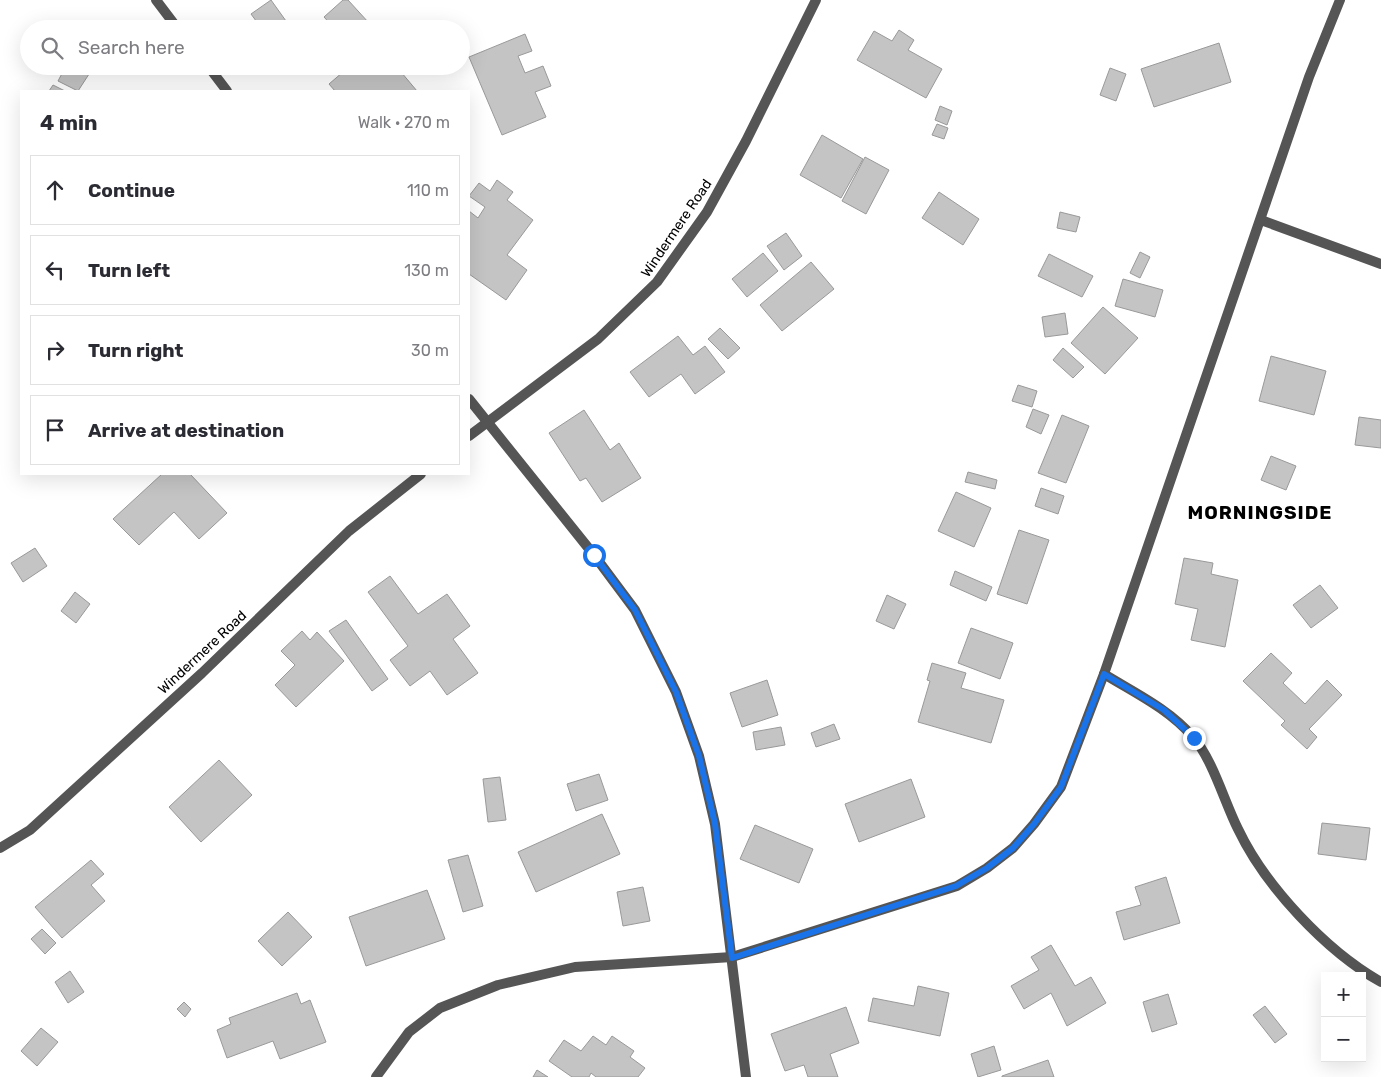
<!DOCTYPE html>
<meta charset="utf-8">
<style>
body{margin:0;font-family:Rubik,sans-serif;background:#f7f7f7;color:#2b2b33}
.controls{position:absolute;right:15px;bottom:15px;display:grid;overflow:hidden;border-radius:0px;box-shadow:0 5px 20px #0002}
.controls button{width:45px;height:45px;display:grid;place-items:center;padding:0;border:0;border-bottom:1px solid #e1e1e2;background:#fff;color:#2b2b33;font:25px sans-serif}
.stop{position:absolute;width:15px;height:15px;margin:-11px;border:4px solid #1a73e8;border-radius:50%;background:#fff}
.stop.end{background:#1a73e8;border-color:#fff;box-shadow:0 1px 5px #0008}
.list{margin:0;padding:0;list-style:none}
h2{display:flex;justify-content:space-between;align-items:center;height:65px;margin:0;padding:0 20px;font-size:21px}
h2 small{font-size:16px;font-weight:400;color:#7c7c81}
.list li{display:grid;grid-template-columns:32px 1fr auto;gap:15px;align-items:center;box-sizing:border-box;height:70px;margin:0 10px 10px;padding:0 10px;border:1px solid #e1e1e2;border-radius:0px}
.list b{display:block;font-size:19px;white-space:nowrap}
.list em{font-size:16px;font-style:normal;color:#7c7c81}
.icon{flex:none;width:28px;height:28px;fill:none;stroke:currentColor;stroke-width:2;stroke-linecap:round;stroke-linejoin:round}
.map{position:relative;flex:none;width:1381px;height:1077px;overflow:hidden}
.search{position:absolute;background:#fff;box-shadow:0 5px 20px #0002;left:20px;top:20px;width:450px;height:55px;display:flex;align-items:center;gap:12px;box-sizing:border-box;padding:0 18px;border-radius:28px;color:#7c7c81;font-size:19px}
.panel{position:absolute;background:#fff;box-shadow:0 5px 20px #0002;left:20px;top:90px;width:450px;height:385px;border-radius:0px}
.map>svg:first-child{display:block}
.building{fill:#c4c4c4;stroke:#999}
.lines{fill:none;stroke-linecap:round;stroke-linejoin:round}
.minor{stroke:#555;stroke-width:10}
.route{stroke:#1a73e8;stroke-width:6}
.labels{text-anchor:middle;stroke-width:4;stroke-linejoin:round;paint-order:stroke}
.street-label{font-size:14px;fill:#000;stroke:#fff}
.district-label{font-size:19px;font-weight:bold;letter-spacing:1px;fill:#000;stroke:#fff}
</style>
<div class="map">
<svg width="1381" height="1077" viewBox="0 0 1381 1077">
<rect width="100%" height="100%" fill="#fff"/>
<g class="building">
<path d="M271,0L286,21L274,29H262L251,14Z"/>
<path d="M343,0H348L369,23L363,29H335L324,17Z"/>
<path d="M899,30L914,40L908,50L942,69L926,98L857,60L874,31L892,41Z"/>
<path d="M525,34L532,51L518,56L525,73L543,66L551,86L535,92L546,117L502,135L469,57Z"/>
<path d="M1219,43L1231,82L1154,107L1141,69Z"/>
<path d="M66,66H83L91,71L78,91L58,81Z"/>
<path d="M350,66H396L417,91H335L329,84Z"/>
<path d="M1110,68L1126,74L1116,101L1100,95Z"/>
<path d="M53,85L65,91H49Z"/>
<path d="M940,106L952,111L947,125L935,120Z"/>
<path d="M937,124L948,128L944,139L932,135Z"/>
<path d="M822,135L863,159L841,198L800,175Z"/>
<path d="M865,157L889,170L866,214L842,201Z"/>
<path d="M497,180L513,192L507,200L533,220L507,255L527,270L506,300L469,274V211L478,218L485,207L469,196L479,183L490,191Z"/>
<path d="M939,192L979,219L963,245L922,218Z"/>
<path d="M1060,212L1080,217L1076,232L1057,228Z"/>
<path d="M786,233L802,256L784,270L767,246Z"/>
<path d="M1140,252L1150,257L1140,278L1130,273Z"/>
<path d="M763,253L778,271L747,297L732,279Z"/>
<path d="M1049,254L1093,276L1082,297L1038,276Z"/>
<path d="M811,262L834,289L782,331L760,305Z"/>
<path d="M1123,279L1163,290L1155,317L1115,306Z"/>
<path d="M1103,307L1138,338L1105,374L1071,343Z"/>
<path d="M1065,313L1068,334L1045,337L1042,317Z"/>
<path d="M720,328L740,348L728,359L708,339Z"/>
<path d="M678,336L693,355L705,346L725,372L695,394L681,374L649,397L630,372Z"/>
<path d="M1063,348L1084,367L1073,378L1053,360Z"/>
<path d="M1271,356L1326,371L1314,415L1259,401Z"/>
<path d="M1018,385L1037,391L1032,407L1012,401Z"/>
<path d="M1033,409L1049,415L1041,434L1026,427Z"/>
<path d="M584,410L610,450L619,443L641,478L602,502L586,478L580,481L549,433Z"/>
<path d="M1062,415L1089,426L1066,483L1038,473Z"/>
<path d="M1359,417L1381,420V448L1355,445Z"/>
<path d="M1271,456L1296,466L1286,490L1261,480Z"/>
<path d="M968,472L997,480L995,489L965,482Z"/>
<path d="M162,474H190L227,513L199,539L174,512L139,545L113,519Z"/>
<path d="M1041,488L1064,496L1058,514L1035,506Z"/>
<path d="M956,492L991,508L974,547L938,531Z"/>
<path d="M1019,530L1049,540L1027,604L997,594Z"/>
<path d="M35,548L47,566L23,582L11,563Z"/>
<path d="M1184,558L1213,563L1211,574L1238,580L1225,647L1191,640L1198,609L1175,604Z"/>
<path d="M955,571L992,587L986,601L950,585Z"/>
<path d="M390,576L418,614L447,594L470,626L453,639L478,673L447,695L430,671L410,686L390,660L408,646L368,592Z"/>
<path d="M1320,585L1338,608L1311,628L1293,605Z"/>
<path d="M75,592L90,604L76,623L61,611Z"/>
<path d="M887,595L906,604L894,629L876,621Z"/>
<path d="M346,620L388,679L372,691L329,631Z"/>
<path d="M971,628L1013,643L1000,679L958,663Z"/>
<path d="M302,631L310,640L317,632L344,661L296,707L275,685L295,665L281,651Z"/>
<path d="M1271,653L1292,673L1283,683L1305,704L1327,680L1342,695L1309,729L1317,737L1307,749L1281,725L1285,721L1243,681Z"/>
<path d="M932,663L966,673L961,688L1004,700L991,743L918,722L930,681L927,680Z"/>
<path d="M767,680L778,715L742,727L730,693Z"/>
<path d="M834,724L840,739L816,747L811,733Z"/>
<path d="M781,727L785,745L756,750L753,732Z"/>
<path d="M219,760L252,795L201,842L169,807Z"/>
<path d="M599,774L608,800L576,811L567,784Z"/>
<path d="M500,777L506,820L488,822L483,779Z"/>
<path d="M911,779L925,817L859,842L845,804Z"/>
<path d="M602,814L620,854L536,892L518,852Z"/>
<path d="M1322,823L1370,828L1366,860L1318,854Z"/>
<path d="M755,825L813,849L799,883L740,859Z"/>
<path d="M468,855L483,906L463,912L448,860Z"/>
<path d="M91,860L104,874L91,885L105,901L62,938L35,907Z"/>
<path d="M1166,877L1180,923L1124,940L1116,912L1141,905L1135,887Z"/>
<path d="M643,887L650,921L623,926L617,892Z"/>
<path d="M427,890L445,939L366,966L349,917Z"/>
<path d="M288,912L312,937L282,966L258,941Z"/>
<path d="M42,929L56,943L45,954L31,939Z"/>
<path d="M1051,945L1075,986L1091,977L1106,1003L1067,1026L1051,993L1024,1009L1011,986L1039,970L1031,957Z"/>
<path d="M70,971L84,992L68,1003L55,982Z"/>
<path d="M918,986L949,993L940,1036L868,1021L873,998L914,1006Z"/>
<path d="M297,993L301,1004L310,1000L326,1042L280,1059L273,1041L227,1058L217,1030L231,1024L229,1018Z"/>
<path d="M1168,994L1177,1024L1152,1032L1143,1002Z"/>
<path d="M184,1002L191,1009L185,1017L177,1009Z"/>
<path d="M1265,1006L1287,1034L1275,1043L1253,1015Z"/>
<path d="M846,1007L859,1043L830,1054L838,1077H808L804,1065L785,1071L771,1034Z"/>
<path d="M41,1028L58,1042L37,1066L21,1051Z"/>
<path d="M593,1036L606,1045L612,1036L634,1051L630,1057L645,1068L638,1077H596L591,1073L589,1077H572L549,1061L564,1040L581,1051Z"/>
<path d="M994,1046L1001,1070L978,1077L971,1054Z"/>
<path d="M1048,1060L1054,1077H1002V1076Z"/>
<path d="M537,1070L548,1077H533Z"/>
</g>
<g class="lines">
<g class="minor">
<path d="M156,0L178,29"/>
<path d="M208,66L227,91"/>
<path d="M1261,220L1381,264"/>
<path d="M469,399L594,555L635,610L676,692L699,756L715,824L746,1077"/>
<path d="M469,436L598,339L657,282L707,212L746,141L816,0"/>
<path d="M1104,674C1135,693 1169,709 1193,737C1213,760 1224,801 1238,829C1265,886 1326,951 1381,982"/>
<path d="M0,848L30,830L202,673L349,531L421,474"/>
<path d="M376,1077L409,1032L440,1008L498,985L575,967L732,957L957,886L987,868L1013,848L1034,824L1061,787L1104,674L1309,77L1340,0"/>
</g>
</g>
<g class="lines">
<path class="route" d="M594,555L635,610L676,692L699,756L715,824L732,958L956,886L987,868L1013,848L1034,824L1061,787L1104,674L1164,710L1194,738"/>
</g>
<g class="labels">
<g class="street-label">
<text transform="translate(676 228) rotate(-56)" y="5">Windermere Road</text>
<text transform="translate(202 652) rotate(-43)" y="5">Windermere Road</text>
</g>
<g class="district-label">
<text x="1260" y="519">MORNINGSIDE</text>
</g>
</g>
</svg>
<div class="controls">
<button>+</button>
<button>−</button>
</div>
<div class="stop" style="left:594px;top:555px"></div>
<div class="stop end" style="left:1194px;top:738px"></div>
<div class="search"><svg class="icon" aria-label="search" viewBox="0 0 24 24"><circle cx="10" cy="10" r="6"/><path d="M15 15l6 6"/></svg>Search here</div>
<section class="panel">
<h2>4 min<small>Walk · 270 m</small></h2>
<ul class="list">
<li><svg class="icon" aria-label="ahead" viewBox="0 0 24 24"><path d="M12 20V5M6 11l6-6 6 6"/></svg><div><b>Continue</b></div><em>110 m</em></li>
<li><svg class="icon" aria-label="left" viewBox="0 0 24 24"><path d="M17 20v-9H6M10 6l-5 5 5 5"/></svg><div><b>Turn left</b></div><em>130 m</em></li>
<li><svg class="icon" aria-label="right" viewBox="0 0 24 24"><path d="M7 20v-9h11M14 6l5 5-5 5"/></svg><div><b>Turn right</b></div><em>30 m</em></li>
<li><svg class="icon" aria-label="arrive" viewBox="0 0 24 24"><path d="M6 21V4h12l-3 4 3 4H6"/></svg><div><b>Arrive at destination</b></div></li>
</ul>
</section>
</div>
